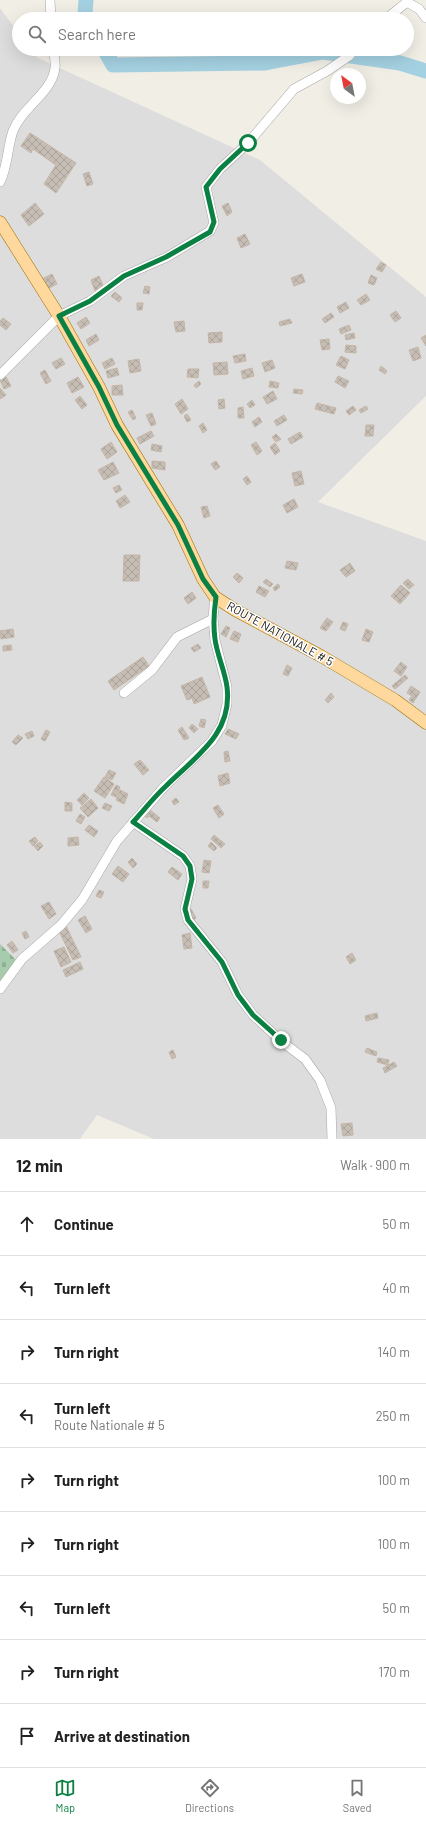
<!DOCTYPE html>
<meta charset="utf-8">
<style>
body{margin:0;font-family:Barlow,sans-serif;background:#f2f2f2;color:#222}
.compass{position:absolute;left:330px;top:68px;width:36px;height:36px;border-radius:50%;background:#fff;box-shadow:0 4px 16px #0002;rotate:328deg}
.stop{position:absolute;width:12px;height:12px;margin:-9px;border:3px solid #0b8043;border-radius:50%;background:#fff}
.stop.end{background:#0b8043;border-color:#fff;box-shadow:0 1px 4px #0008}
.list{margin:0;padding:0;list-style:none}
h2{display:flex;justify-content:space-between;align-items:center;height:52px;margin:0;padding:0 16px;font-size:17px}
h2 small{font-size:13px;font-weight:400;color:#767676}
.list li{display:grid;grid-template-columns:26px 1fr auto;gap:12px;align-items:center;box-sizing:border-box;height:64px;padding:0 16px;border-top:1px solid #e0e0e0}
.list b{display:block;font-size:15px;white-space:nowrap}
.list p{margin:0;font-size:13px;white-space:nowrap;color:#767676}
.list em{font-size:13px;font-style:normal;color:#767676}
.icon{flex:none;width:22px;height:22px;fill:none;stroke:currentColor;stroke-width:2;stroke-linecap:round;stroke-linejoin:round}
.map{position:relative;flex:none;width:426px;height:1139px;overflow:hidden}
.search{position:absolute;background:#fff;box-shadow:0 4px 16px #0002;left:12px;right:12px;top:12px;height:44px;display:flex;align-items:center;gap:10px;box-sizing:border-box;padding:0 14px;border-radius:22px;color:#767676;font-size:15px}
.sheet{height:628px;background:#fff}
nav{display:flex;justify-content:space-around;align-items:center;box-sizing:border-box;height:56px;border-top:1px solid #e0e0e0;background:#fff;font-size:11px;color:#767676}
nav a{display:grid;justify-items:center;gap:2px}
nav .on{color:#0b8043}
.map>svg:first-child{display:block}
.residential{fill:#dedddd}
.cemetery{fill:url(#cemetery-stones)}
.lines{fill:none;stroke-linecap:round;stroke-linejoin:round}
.river{stroke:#a4d1e1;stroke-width:15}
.building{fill:url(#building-cross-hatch);stroke:#c4b5a7}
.minor-casing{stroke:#a7a7a7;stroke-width:10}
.major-casing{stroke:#9c6e00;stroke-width:13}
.minor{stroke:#fff;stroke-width:9}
.major{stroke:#ffd89d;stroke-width:12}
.route{stroke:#0b8043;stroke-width:5}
.labels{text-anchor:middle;stroke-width:3;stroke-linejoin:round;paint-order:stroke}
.street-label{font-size:12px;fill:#202020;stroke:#fff}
</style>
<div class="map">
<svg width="426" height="1139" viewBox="0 0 426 1139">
<defs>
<pattern id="cemetery-stones" width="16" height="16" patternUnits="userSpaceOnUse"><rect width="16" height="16" fill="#a6ccad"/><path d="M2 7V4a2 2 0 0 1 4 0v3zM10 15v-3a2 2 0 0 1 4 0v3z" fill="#8faf95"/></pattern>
<pattern id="building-cross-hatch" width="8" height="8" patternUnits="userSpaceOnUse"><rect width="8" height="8" fill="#c6beb5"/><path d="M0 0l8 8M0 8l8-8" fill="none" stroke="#aaa39b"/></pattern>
</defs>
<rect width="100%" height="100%" fill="#f1eee6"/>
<path class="residential" d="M0,8L19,34V49H30L36,57L260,160L426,297V396L318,502L426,541V1139H154L97,1115L80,1139H0Z"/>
<path class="cemetery" d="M0,944L16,960L0,986Z"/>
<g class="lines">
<g class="river">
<path d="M86,0L85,15L87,19"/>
<path d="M104,49L113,65L265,63L323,52L400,63L426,71"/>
</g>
</g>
<g class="building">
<path d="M30,133L76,163L56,193L44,184L56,165L33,149L31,153L21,146Z"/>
<path d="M89,172L93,184L87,186L83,174Z"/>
<path d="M35,203L44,214L29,226L21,215Z"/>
<path d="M228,203L232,212L227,216L222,206Z"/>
<path d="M245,234L250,244L241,248L237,238Z"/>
<path d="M381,262L386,265L382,272L376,269Z"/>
<path d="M52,274L57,284L47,289L42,279Z"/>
<path d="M302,274L305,282L294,286L291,278Z"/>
<path d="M371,275L377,278L374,285L368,283Z"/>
<path d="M99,276L104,287L95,291L91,280Z"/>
<path d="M145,286L150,287L149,294L143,293Z"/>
<path d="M115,292L122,298L119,302L111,296Z"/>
<path d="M366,294L370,300L361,305L357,300Z"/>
<path d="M346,302L349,308L340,313L337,307Z"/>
<path d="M137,303H143L142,310H137Z"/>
<path d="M396,311L401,318L395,322L390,315Z"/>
<path d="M331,313L334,317L325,323L322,319Z"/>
<path d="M86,317L90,323L81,329L77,323Z"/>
<path d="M3,318L11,324L6,330L0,325V321Z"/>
<path d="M290,319L292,323L280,326L279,322Z"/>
<path d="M184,321L185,331L176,332L174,322Z"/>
<path d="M349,325L351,330L341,334L339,329Z"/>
<path d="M222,332V342L209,343L208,333Z"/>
<path d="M354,333L355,338L346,340L345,335Z"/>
<path d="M96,334L99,340L89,346L86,340Z"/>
<path d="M426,335V346L421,338Z"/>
<path d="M329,339L330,349L322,350L320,340Z"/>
<path d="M346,345L356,346V353L345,352Z"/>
<path d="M418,347L421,358L413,361L409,350Z"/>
<path d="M245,354L246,361L235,363L233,356Z"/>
<path d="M341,356L349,360L345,369L336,365Z"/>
<path d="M61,358L65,364L56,369L52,363Z"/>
<path d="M112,358L115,364L105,369L102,363Z"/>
<path d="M139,359L141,371L130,373L128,361Z"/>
<path d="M272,360L275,368L265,372L262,363Z"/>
<path d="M227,362L228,374L214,375L213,363Z"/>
<path d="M381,366L387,371L385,374L379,370Z"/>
<path d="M117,368L119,375L108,378L106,371Z"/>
<path d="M252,368L254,376L243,379L241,371Z"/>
<path d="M188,369H199L198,378L187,377Z"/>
<path d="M45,370L51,381L46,384L40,373Z"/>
<path d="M338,376L349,381L345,388L335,382Z"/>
<path d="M6,377L11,386L4,389L0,380Z"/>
<path d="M78,377L84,387L72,393L67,383Z"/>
<path d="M199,381L201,384L196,388L194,385Z"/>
<path d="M270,381L279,383L278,388L269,387Z"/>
<path d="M122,385L123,395H112V386Z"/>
<path d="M0,388L6,395L0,399Z"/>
<path d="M294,389L303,390L302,394L293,393Z"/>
<path d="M273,391L277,399L267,404L263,397Z"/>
<path d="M80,396L87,405L82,409L75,400Z"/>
<path d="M182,399L188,409L181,414L175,404Z"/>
<path d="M224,399L225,408L219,409L218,400Z"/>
<path d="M252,400L255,405L250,408L247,404Z"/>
<path d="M317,403L336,408L334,414L315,409Z"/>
<path d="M353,406L356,410L349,415L346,411Z"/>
<path d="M366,406L368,409L361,413L359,410Z"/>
<path d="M243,407L244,418H238V408Z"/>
<path d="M132,410L136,418L133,420L128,412Z"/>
<path d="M152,413L156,424L151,426L146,415Z"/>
<path d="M187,414L191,420L187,422L184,416Z"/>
<path d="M284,415L287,420L277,426L274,421Z"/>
<path d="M259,417L262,422L255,427L252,422Z"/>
<path d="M203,423L207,430L203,433L199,426Z"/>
<path d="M366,425H374L373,436H365Z"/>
<path d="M151,431L154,436L140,444L137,438Z"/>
<path d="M300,432L303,437L291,444L288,439Z"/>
<path d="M276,434L281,439L276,442L272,437Z"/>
<path d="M111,442L117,452L107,459L101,449Z"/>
<path d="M256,442L262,451L257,455L251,445Z"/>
<path d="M275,443L280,451L275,455L270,447Z"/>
<path d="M152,444L162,446L161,452L151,450Z"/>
<path d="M152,461L165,462V470L152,468Z"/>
<path d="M216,461L220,467L215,470L211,464Z"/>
<path d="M113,462L119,473L104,480L98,470Z"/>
<path d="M301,471L304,484L295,486L292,473Z"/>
<path d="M247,476L251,482L247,485L243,479Z"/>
<path d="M119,485L122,490L116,493L113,488Z"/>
<path d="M125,495L130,502L120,508L116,501Z"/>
<path d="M294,499L298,507L287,513L283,505Z"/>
<path d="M207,506L210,516L204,518L201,507Z"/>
<path d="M124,555H140L139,581H123Z"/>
<path d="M287,561L298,563L296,570L285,568Z"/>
<path d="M350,563L355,571L346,577L340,570Z"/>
<path d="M237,573L243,578L239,583L233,577Z"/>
<path d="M266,579L273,584L270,587L263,582Z"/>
<path d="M408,579L414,585L409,589L403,583Z"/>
<path d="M278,584L280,587L275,591L273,588Z"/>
<path d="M401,585L410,593L400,604L391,596Z"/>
<path d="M259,586L269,591L265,597L256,592Z"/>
<path d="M192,592L196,598L188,604L184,598Z"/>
<path d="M327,618L333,622L326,631L320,628Z"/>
<path d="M343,622L348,624L345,631L340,629Z"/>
<path d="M226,626L230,628L226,637L221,634Z"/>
<path d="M13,629L14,637L1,639L0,631Z"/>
<path d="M366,629L373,632L369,642L362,640Z"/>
<path d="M234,631L241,634L238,642L230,639Z"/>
<path d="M198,644L201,648L194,652L191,648Z"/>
<path d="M11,645L12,650L3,651V646Z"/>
<path d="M143,657L149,666L114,690L108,681Z"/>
<path d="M401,662L407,667L401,676L394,671Z"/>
<path d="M287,665L292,668L288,676L283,674Z"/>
<path d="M405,675L408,678L395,689L392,686Z"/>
<path d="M202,677L210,697L194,704L192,698L187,700L181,686Z"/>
<path d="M411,686L420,692L413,703L409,700L412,696L407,693Z"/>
<path d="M331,693L334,697L328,703L325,700Z"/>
<path d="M201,719L206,720L204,728L199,726Z"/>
<path d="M192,724L198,729L194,733L189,728Z"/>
<path d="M182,727L189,738L184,740L178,730Z"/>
<path d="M228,729L239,734L236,739L225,734Z"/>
<path d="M46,730L50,732L45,741L41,739Z"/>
<path d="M32,731L34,736L28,739L25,734Z"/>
<path d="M18,735L23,738L16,745L12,742Z"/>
<path d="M228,751L230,761L225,762L224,752Z"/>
<path d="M140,760L149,770L143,775L134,764Z"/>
<path d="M109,770L116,773L112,780L105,777Z"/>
<path d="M228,773L230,783L220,786L218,776Z"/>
<path d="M104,777L114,784L105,798L94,791Z"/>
<path d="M116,785L120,787L116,797L111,795Z"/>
<path d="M120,790L128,794L124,804L116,800Z"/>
<path d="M84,793L89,798L82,805L77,800Z"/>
<path d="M176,798L179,802L174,805L172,801Z"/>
<path d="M91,799L98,808L88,817L80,808Z"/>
<path d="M65,802L72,803V811H65Z"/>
<path d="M105,803L112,806L109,811L102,808Z"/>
<path d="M218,805L224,814L219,818L213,808Z"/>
<path d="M150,810L160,818L157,822L149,816L147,818L145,816Z"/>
<path d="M80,814L85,817L81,824L76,821Z"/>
<path d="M89,825L98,831L94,837L85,830Z"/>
<path d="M214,835L225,844L221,848L211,839Z"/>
<path d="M35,837L38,841L33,846L29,841Z"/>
<path d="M78,837L79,845L68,846V838Z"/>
<path d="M40,842L43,846L38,851L34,846Z"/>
<path d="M211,842L217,848L214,851L208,846Z"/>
<path d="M132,858L137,864L133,868L128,862Z"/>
<path d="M204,860L211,861L209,873L202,872Z"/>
<path d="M118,866L129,874L123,882L112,874Z"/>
<path d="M172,867L182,874L178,880L168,872Z"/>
<path d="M203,881H209L208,888H203Z"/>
<path d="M99,890L104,892L101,898L96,896Z"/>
<path d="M49,902L56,914L49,919L41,906Z"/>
<path d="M191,909L196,918L191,922L185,912Z"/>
<path d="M85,916L92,929L86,933L78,920Z"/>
<path d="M66,926L81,957L73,960L58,929Z"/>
<path d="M26,931L29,937L25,939L22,933Z"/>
<path d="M190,933L192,948L184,949L182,935Z"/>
<path d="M12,941L18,950L13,953L7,945Z"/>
<path d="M64,947L71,962L61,967L54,951Z"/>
<path d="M352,953L356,960L350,964L346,957Z"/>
<path d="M80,962L83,969L66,977L63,970Z"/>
<path d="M377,1013L378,1018L366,1021L365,1016Z"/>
<path d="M367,1048L377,1052L376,1056L365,1052Z"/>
<path d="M173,1050L176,1057L172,1059L169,1052Z"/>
<path d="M378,1058L389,1060L388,1065L377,1062Z"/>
<path d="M394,1062L397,1066L385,1073L383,1068Z"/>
<path d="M352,1123L353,1135L343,1136L341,1124Z"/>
</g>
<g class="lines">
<defs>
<g id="minor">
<path d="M50,0L51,19"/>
<path d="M386,19L407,2L419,9L426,18"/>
<path d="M0,182C8,166 7,148 13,131C22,107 52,93 55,68C56,62 54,55 53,49"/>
<path d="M0,375L59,316L90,301L124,276L167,257L210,231L214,223L206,187L220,169L248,143L294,89L327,71L349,56L355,49"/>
<path d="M124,693L152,670L177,637L213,619"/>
<path d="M133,822L183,856L190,866L192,879L185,909L188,920L222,962L238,995L253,1015L281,1041L305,1059L320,1080L331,1108L332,1139"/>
<path d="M0,989L22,959L61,925L82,900L117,841L164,787L212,741L222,725L227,704V687L215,640L213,618L215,597"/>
</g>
<path id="major" d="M0,222L59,316L99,387L117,425L178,525L203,579L215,597L235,610L321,656L395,700L426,723"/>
</defs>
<use href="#minor" class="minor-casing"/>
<use href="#major" class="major-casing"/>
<use href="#minor" class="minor"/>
<use href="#major" class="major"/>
</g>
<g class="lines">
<path class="route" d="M248,143L220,169L206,187L214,222L210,232L166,257L124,276L90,301L59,316L99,387L117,425L178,525L203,579L216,597C214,611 213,625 215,639C217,655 225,671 227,687C233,734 195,757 166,786C154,797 144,810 133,822L183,856L190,866L192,879L185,909L188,920L222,962L238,995L253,1015L281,1040"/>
</g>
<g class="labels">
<g class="street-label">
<text transform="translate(280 634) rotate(29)" y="4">ROUTE NATIONALE # 5</text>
</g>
</g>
</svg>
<svg class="compass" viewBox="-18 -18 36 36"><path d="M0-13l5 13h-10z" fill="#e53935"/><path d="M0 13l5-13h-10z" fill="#767676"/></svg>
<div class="stop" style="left:248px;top:143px"></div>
<div class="stop end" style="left:281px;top:1040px"></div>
<div class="search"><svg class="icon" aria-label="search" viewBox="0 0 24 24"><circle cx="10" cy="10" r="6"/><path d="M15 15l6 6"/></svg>Search here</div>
</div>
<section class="sheet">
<h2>12 min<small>Walk · 900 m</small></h2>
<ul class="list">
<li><svg class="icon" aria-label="ahead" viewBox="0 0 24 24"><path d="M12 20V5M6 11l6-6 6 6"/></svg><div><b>Continue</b></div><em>50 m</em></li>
<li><svg class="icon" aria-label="left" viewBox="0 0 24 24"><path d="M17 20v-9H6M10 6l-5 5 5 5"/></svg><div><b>Turn left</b></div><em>40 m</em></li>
<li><svg class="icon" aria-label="right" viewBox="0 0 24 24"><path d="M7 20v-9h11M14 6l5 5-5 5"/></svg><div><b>Turn right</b></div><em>140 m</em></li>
<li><svg class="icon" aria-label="left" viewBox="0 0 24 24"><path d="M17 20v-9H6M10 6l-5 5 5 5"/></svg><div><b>Turn left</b><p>Route Nationale # 5</p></div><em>250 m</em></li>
<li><svg class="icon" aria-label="right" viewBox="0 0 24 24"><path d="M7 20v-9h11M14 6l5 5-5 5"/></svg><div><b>Turn right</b></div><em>100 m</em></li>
<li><svg class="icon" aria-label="right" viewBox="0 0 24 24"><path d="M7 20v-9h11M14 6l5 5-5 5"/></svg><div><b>Turn right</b></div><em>100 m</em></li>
<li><svg class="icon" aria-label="left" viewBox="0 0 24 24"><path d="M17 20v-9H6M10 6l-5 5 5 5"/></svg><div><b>Turn left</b></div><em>50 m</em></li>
<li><svg class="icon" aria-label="right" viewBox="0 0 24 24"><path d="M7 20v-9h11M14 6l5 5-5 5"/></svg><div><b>Turn right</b></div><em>170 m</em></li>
<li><svg class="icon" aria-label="arrive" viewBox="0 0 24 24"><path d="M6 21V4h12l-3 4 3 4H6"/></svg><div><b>Arrive at destination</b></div></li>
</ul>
</section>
<nav>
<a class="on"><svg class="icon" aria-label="map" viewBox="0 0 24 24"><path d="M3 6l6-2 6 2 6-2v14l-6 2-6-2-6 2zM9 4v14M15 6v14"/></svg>Map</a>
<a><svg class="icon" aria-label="directions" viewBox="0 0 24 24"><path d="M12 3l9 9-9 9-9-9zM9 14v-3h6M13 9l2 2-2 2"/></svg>Directions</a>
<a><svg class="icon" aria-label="saved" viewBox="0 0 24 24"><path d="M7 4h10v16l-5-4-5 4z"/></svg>Saved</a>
</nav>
